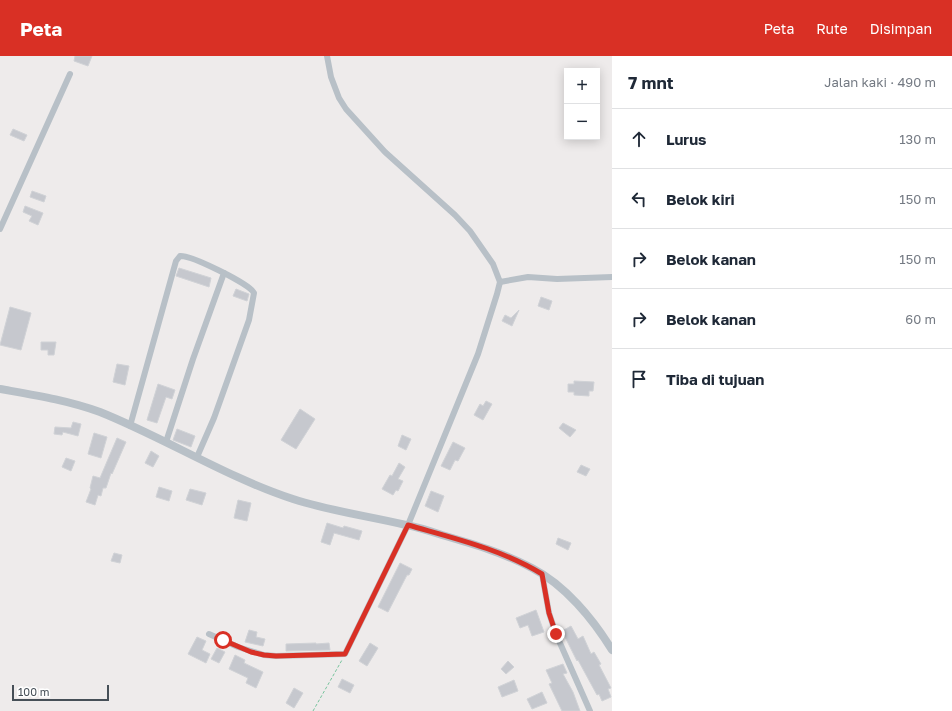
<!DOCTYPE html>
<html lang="id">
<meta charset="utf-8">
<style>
body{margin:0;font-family:"Golos Text",sans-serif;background:#f2f2f3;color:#1f2937}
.controls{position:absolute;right:12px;top:12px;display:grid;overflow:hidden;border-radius:0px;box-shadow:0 2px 10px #0003}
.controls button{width:36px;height:36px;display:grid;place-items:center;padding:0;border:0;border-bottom:1px solid #e0e1e3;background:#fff;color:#1f2937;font:20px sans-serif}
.scale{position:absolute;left:12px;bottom:10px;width:97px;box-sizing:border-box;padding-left:4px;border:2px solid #464f57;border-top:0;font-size:11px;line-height:14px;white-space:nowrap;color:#464f57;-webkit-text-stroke:3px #fff;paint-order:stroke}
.stop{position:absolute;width:12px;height:12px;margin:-9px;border:3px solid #d93025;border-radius:50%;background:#fff}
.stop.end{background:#d93025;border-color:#fff;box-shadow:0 1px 4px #0008}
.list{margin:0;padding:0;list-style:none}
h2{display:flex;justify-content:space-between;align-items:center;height:52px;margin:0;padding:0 16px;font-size:17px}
h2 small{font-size:13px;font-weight:400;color:#747a83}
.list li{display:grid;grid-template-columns:26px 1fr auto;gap:12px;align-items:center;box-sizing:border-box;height:60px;padding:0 16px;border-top:1px solid #e0e1e3}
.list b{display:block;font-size:15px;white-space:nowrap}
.list em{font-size:13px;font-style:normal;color:#747a83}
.icon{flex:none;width:22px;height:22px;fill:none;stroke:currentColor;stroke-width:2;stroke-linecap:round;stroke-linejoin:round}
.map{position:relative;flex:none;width:612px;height:655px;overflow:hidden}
header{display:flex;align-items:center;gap:24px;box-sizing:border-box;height:56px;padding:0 20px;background:#d93025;color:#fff}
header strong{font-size:19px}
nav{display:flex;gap:22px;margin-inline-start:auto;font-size:14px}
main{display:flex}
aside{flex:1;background:#fff}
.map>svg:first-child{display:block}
.building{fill:#c6c8ce;stroke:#d0d2d6}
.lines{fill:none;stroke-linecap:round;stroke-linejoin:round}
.path{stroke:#78c39d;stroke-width:1;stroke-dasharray:3 2;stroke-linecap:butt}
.minor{stroke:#b8c0c7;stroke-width:6}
.tertiary{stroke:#b8c0c7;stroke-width:8}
.route{stroke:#d93025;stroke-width:5}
</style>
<header>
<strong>Peta</strong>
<nav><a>Peta</a><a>Rute</a><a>Disimpan</a></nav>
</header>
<main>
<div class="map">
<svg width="612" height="655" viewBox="0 0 612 655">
<rect width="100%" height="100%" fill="#eeebeb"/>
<g class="building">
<path d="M75,0H92L88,10L74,5Z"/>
<path d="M13,73L27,79L24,85L10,79Z"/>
<path d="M32,135L46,140L44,146L30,141Z"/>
<path d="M25,150L43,157L38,169L29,165L32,160L23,156Z"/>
<path d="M179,212L211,222L209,231L176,220Z"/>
<path d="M236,233L249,238L247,245L233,240Z"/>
<path d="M541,241L552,245L549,254L538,250Z"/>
<path d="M10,251L31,257L21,294L0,289Z"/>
<path d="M519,254L512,270L502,265L505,259L511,262Z"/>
<path d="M41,286H56L54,299H48V294H41Z"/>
<path d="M117,308L129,310L125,329L113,326Z"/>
<path d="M574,325L594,326L593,335H589V340L574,339V336H568V328H574Z"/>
<path d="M158,328L175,334L172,343L166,341L157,367L147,364Z"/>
<path d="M486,345L492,348L483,364L474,359L480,348L483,350Z"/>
<path d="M300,353L315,363L296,393L281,384Z"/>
<path d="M73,366L81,368L78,380L63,376L62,379L54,378L55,371L71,372Z"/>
<path d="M563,367L576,374L570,381L559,372Z"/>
<path d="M177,373L195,380L191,391L173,384Z"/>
<path d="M94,377L107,381L101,402L88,398Z"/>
<path d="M402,379L411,383L406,394L398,390Z"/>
<path d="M117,382L126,386L112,418L111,417L106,432H103L101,440L98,439L95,449L86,446L91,433L90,432L93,420L100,422Z"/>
<path d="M453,386L465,392L458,405L455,404L450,414L441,410Z"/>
<path d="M151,395L159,400L153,411L145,407Z"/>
<path d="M66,402L75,405L71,415L62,411Z"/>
<path d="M399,407L405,411L398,423L403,425L398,435L396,434L393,439L382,433L390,419L392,420Z"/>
<path d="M581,409L590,413L586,420L577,416Z"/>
<path d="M159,431L172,435L169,445L156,441Z"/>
<path d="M190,433L206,437L202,449L186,444Z"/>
<path d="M431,435L444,440L438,456L425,450Z"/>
<path d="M238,444L251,447L247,465L234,462Z"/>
<path d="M327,467L343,472L344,470L362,475L359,484L334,477L330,489L321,486Z"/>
<path d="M558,482L571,487L568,494L556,488Z"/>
<path d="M114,497L122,499L120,507L111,505Z"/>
<path d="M400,507L412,513L409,519H407L388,556L378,551Z"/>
<path d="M536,554L544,576L532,580L528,569L520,572L516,562Z"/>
<path d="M571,570L578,583L583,580L591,598L594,596L601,608L599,609L611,632L608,633L611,641L602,645L599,638L597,639L578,604L577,605L562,575Z"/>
<path d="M249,574L257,576L256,581L265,583L263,590L245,586Z"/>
<path d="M197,581L206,585L202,594L210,598L206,607L188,598Z"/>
<path d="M316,587V588L329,587L330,594L286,595V588Z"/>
<path d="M370,587L378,592L367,610L359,605Z"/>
<path d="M217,592L225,596L219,607L211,603Z"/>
<path d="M235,599L245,604L244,607L263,616L256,632L246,627L248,622L229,613Z"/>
<path d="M508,605L514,611L506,618L501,613Z"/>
<path d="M563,608L567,617L563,618L573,636L580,655H562L549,628L552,627L546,614Z"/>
<path d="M342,623L354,629L350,637L338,631Z"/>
<path d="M514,624L518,635L502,641L498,631Z"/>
<path d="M294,632L303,637L294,652L286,647Z"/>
<path d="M542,636L547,647L532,653L527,643Z"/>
</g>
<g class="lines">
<path class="path" d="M313,655L342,604"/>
<g class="minor">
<path d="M0,173L70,18"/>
<path d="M500,226L528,221L557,223L612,221"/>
<path d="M130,370L176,205L180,200C191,199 250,228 254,237L249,264L214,362L197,401"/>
<path d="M166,386L193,303L224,217"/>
<path d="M542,518L549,557L556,578L590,655"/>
<path d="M209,578L238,591L264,599L276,600L345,598L408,469L478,298L497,238L500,226L493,208L470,175L455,159L385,96L346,53L339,42L331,21L327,0"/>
</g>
<path class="tertiary" d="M0,333C34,339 67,344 100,356C165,382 226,421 293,443C330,455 368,460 406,469C418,471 430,475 442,479C473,488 504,497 532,512C565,529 593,563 612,594"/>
</g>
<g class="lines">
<path class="route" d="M223,584L251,596L264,599L276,600L345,598L408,469C453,482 501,493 542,518L549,557L556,578"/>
</g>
</svg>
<div class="controls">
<button>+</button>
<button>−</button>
</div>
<div class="scale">100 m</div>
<div class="stop" style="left:223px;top:584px"></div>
<div class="stop end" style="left:556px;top:578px"></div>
</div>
<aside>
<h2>7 mnt<small>Jalan kaki · 490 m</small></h2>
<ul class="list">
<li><svg class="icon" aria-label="ahead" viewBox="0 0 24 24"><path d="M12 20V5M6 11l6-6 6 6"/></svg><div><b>Lurus</b></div><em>130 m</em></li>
<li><svg class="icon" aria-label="left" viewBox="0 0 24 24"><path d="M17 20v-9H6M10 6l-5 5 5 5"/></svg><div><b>Belok kiri</b></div><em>150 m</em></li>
<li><svg class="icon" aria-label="right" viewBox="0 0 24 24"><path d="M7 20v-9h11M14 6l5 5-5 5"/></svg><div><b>Belok kanan</b></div><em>150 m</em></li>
<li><svg class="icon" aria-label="right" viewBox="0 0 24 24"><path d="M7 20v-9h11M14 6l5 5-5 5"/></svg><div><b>Belok kanan</b></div><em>60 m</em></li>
<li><svg class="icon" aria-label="arrive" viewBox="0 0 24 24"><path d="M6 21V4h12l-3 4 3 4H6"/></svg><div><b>Tiba di tujuan</b></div></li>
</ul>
</aside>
</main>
